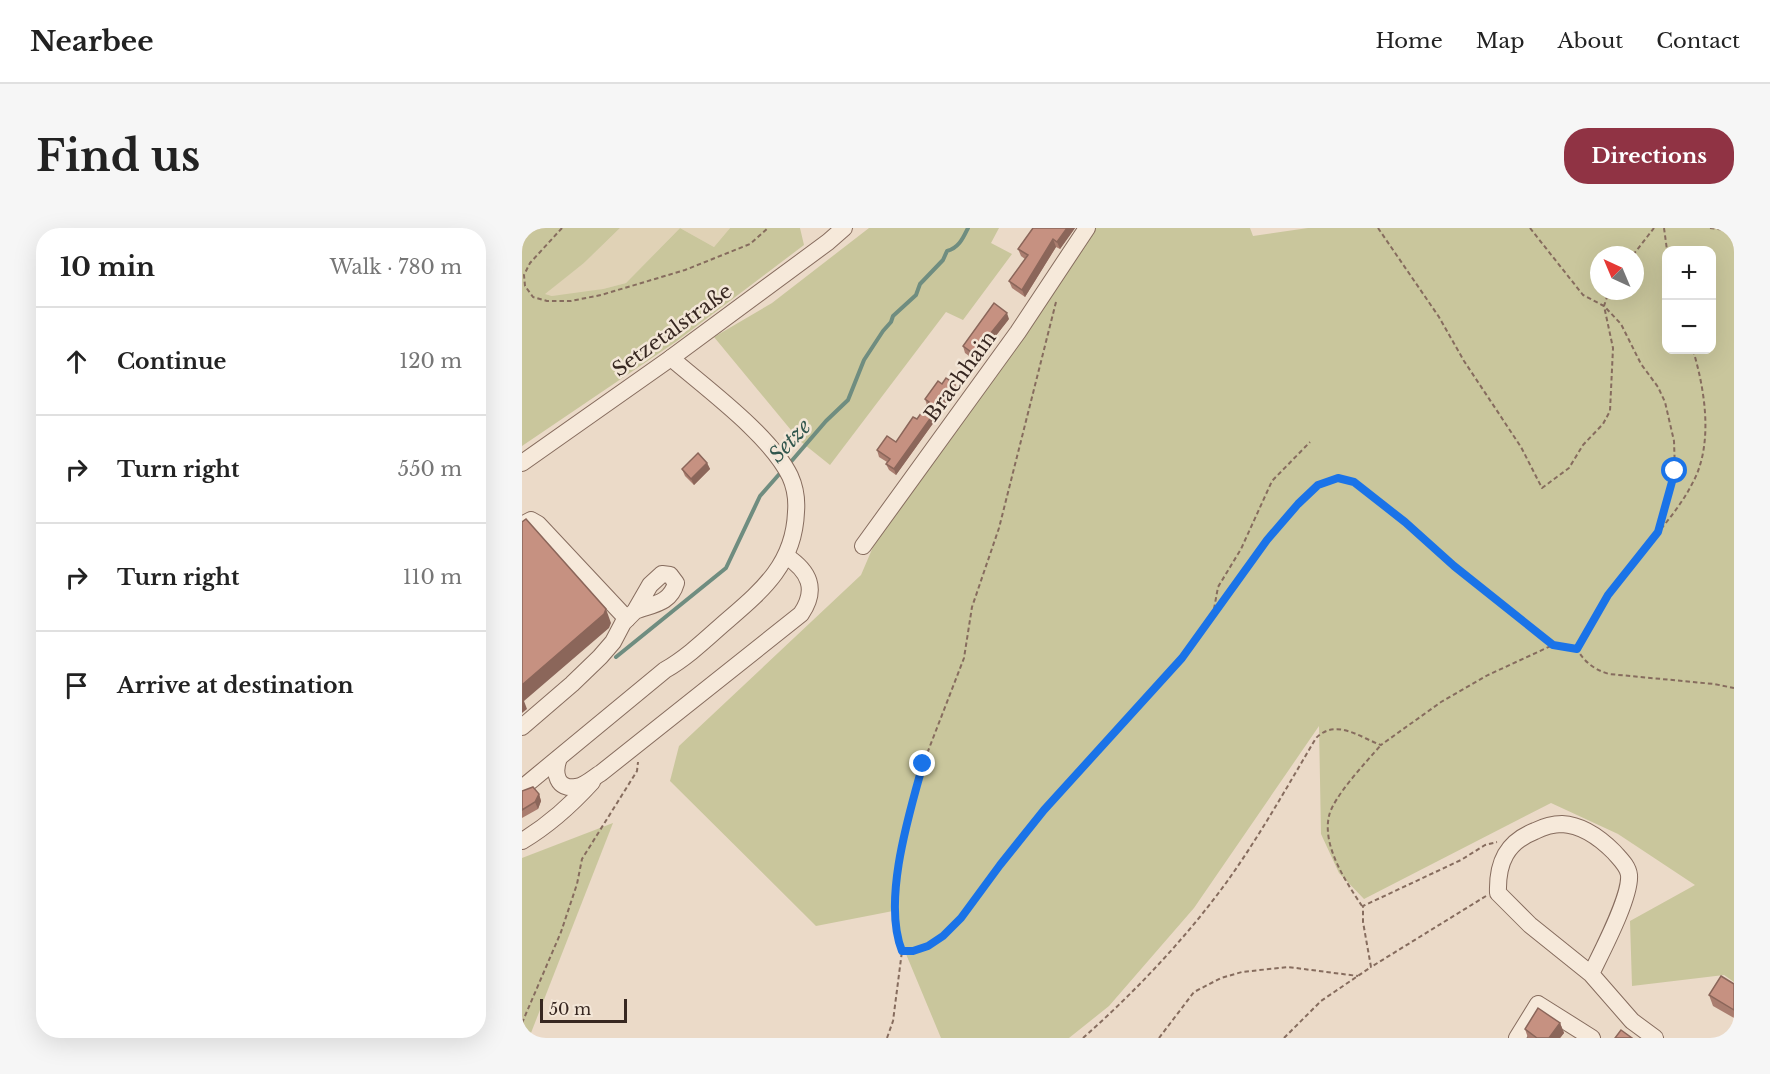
<!DOCTYPE html>
<meta charset="utf-8">
<style>
body{margin:0;font-family:"Libre Baskerville",serif;background:#f6f6f6;color:#222}
.controls{position:absolute;right:18px;top:18px;display:grid;overflow:hidden;border-radius:12px;box-shadow:0 6px 24px #0002}
.controls button{width:54px;height:54px;display:grid;place-items:center;padding:0;border:0;border-bottom:2px solid #e0e0e0;background:#fff;color:#222;font:30px sans-serif}
.compass{position:absolute;left:1068px;top:18px;width:54px;height:54px;border-radius:50%;background:#fff;box-shadow:0 6px 24px #0002;rotate:316deg}
.scale{position:absolute;left:18px;bottom:15px;width:87px;box-sizing:border-box;padding-left:6px;border:3px solid #372721;border-top:0;font-size:16px;line-height:21px;white-space:nowrap;color:#372721;-webkit-text-stroke:4px #f3e6d7;paint-order:stroke}
.stop{position:absolute;width:18px;height:18px;margin:-14px;border:4px solid #1a73e8;border-radius:50%;background:#fff}
.stop.end{background:#1a73e8;border-color:#fff;box-shadow:0 2px 6px #0008}
.list{margin:0;padding:0;list-style:none}
h2{display:flex;justify-content:space-between;align-items:center;height:78px;margin:0;padding:0 24px;font-size:26px}
h2 small{font-size:20px;font-weight:400;color:#767676}
.list li{display:grid;grid-template-columns:39px 1fr auto;gap:18px;align-items:center;box-sizing:border-box;height:108px;padding:0 24px;border-top:2px solid #e0e0e0}
.list b{display:block;font-size:22px;white-space:nowrap}
.list em{font-size:20px;font-style:normal;color:#767676}
.icon{flex:none;width:33px;height:33px;fill:none;stroke:currentColor;stroke-width:2;stroke-linecap:round;stroke-linejoin:round}
.map{position:relative;flex:none;width:1212px;height:810px;overflow:hidden;border-radius:24px}
header{display:flex;align-items:center;gap:36px;box-sizing:border-box;height:84px;padding:0 30px;background:#fff;border-bottom:2px solid #e0e0e0}
header strong{font-size:28px}
nav{display:flex;gap:33px;margin-inline-start:auto;font-size:21px}
.intro{display:flex;align-items:center;justify-content:space-between;box-sizing:border-box;height:144px;padding:0 36px}
h1{margin:0;font-size:42px}
.button{padding:15px 27px;border-radius:24px;background:#903344;color:#fff;font-size:21px;font-weight:700}
main{display:flex;gap:36px;padding:0 36px}
aside{flex:1;background:#fff;border-radius:24px;box-shadow:0 6px 24px #0002}
.map>svg:first-child{display:block}
.farmland{fill:#e0d2b6}
.green{fill:#c9c69c;fill-rule:evenodd}
.lines{fill:none;stroke-linecap:round;stroke-linejoin:round}
.stream{stroke:#6f8d80;stroke-width:4}
.minor-casing{stroke:#866c5e;stroke-width:18}
.path{stroke:#866c5e;stroke-width:2;stroke-dasharray:4.5 3;stroke-linecap:butt}
.minor{stroke:#f6e9da;stroke-width:16}
.wall{fill:#aa7d6f}
.shaded-wall{fill:#8b665a}
.building{fill:#c69181;stroke:#8b665a;stroke-width:1.5}
.route{stroke:#1a73e8;stroke-width:8}
.labels{text-anchor:middle;stroke-width:5;stroke-linejoin:round;paint-order:stroke}
.street-label{font-size:20px;fill:#372721;stroke:#f3e6d7}
.water-label{font-size:21px;font-style:italic;fill:#31564d;stroke:#f3e6d7}
</style>
<header>
<strong>Nearbee</strong>
<nav><a>Home</a><a>Map</a><a>About</a><a>Contact</a></nav>
</header>
<div class="intro"><h1>Find us</h1><a class="button">Directions</a></div>
<main>
<aside>
<h2>10 min<small>Walk · 780 m</small></h2>
<ul class="list">
<li><svg class="icon" aria-label="ahead" viewBox="0 0 24 24"><path d="M12 20V5M6 11l6-6 6 6"/></svg><div><b>Continue</b></div><em>120 m</em></li>
<li><svg class="icon" aria-label="right" viewBox="0 0 24 24"><path d="M7 20v-9h11M14 6l5 5-5 5"/></svg><div><b>Turn right</b></div><em>550 m</em></li>
<li><svg class="icon" aria-label="right" viewBox="0 0 24 24"><path d="M7 20v-9h11M14 6l5 5-5 5"/></svg><div><b>Turn right</b></div><em>110 m</em></li>
<li><svg class="icon" aria-label="arrive" viewBox="0 0 24 24"><path d="M6 21V4h12l-3 4 3 4H6"/></svg><div><b>Arrive at destination</b></div></li>
</ul>
</aside>
<div class="map">
<svg width="1212" height="810" viewBox="0 0 1212 810">
<rect width="100%" height="100%" fill="#ebdac8"/>
<path class="farmland" d="M98,0H208L192,19L158,0L104,55L81,61L50,67L30,68L22,66L62,35Z"/>
<g class="green">
<path d="M0,0H98L62,35L23,66L30,68L81,61L104,55L158,0L192,19L208,0H278L282,17L155,113L0,218Z"/>
<path d="M347,0H477L469,15L490,26L441,92L424,84L308,237L278,213L192,109L250,75Z"/>
<path d="M570,0H728L731,8L786,0H1212V754L1202,747L1110,758L1108,693L1173,657L1096,606L1029,575L842,671L817,645L799,606L797,498L672,680L587,778L547,810H419L379,714L371,683L294,698L148,553L157,518L339,347L366,284ZM1144,22H1190V122H1144ZM1077,27H1113V63H1077Z"/>
<path d="M91,595L7,810H0V630Z"/>
</g>
<g class="lines">
<g class="stream">
<path d="M267,236L304,193L326,172L342,132L361,103L369,94L371,88L394,67L398,56L421,32L425,23C437,20 441,10 446,0"/>
<path d="M94,429L204,340L238,268L260,243"/>
</g>
<defs>
<g id="minor">
<path d="M0,235L149,130L306,14L322,0"/>
<path d="M0,297L9,292L16,296L105,391"/>
<path d="M341,318L496,104L565,0"/>
<path d="M0,499L50,456L78,429L91,414L101,395L113,383L128,357L140,346L148,347L154,355C148,376 131,376 113,383"/>
<path d="M37,530C31,545 35,562 54,559C63,558 72,549 79,545L279,386C296,361 287,343 264,328"/>
<path d="M0,560L143,442C164,430 182,413 200,397C238,364 272,338 274,284C275,272 273,259 268,248C248,207 185,161 149,130"/>
<path d="M0,613C27,597 49,577 70,554"/>
<path d="M1069,746C1079,725 1109,669 1107,647C1106,638 1098,631 1092,624C1079,611 1060,597 1040,596C1031,596 1021,599 1013,603C985,614 975,634 976,665L1008,697L1069,746L1110,793L1133,810"/>
<path d="M995,810L1016,776L1070,810"/>
</g>
</defs>
<use href="#minor" class="minor-casing"/>
<g class="path">
<path d="M40,0L8,35L2,47L3,58L11,69L25,73H49L79,67L163,42L228,16L246,0"/>
<path d="M856,0L917,89L942,133L999,219L1020,260L1047,240L1061,217L1081,196L1088,183L1091,120L1082,78L1087,63"/>
<path d="M1008,0L1061,67L1082,78L1099,96L1119,136L1136,159L1143,174L1152,213L1153,243L1136,301"/>
<path d="M1142,0L1145,22"/>
<path d="M1188,0L1212,3"/>
<path d="M1111,27L1132,0"/>
<path d="M534,74L477,300L450,379L442,430L401,536L386,594L375,648L373,683L375,711L380,723H391L406,718L421,708L439,690L478,637L522,582L660,430L745,312L776,276L796,257L816,250L832,254L883,294L932,338L1031,417"/>
<path d="M1171,122C1183,162 1192,217 1170,256C1152,291 1121,319 1098,351C1081,373 1070,398 1055,421C1062,434 1073,442 1087,446L1192,456L1212,460"/>
<path d="M692,381L696,359L719,321L750,253L788,214"/>
<path d="M964,668L849,739L841,694V678L939,632L963,617L975,614"/>
<path d="M840,678C824,654 800,618 807,588C811,569 845,533 859,517"/>
<path d="M0,795L39,704L55,656L60,631L115,543L116,534"/>
<path d="M365,810L371,793L380,723"/>
<path d="M561,810C613,764 663,711 704,655C737,609 765,559 794,510C814,490 837,509 859,517L919,474L966,447L1031,417L1055,421"/>
<path d="M637,810L672,764L699,750L720,744L766,739L836,748"/>
<path d="M762,810L799,773L849,739"/>
</g>
<use href="#minor" class="minor"/>
</g>
<g class="wall">
<path d="M511,0H553L538,21L534,19L503,69L490,60L487,53L503,31L499,28L496,21Z"/>
<path d="M487,91L454,133L443,125L441,118Z"/>
<path d="M420,156H433L435,162L374,247L367,242L364,236L365,234L357,229L355,222L374,214L395,191L405,177L403,171Z"/>
<path d="M185,235L188,241L172,257L163,248L160,241Z"/>
<path d="M0,563L17,566L19,573L16,581L0,590Z"/>
<path d="M1212,756V790L1191,778L1187,767Z"/>
<path d="M1038,795L1042,805L1038,810H1006L1003,801Z"/>
</g>
<g class="shaded-wall">
<path d="M545,0H553L538,21L535,14Z"/>
<path d="M531,11L534,19L503,69L500,62Z"/>
<path d="M485,85L487,91L454,133L452,126Z"/>
<path d="M433,156L435,162L374,247L372,241Z"/>
<path d="M185,235L188,241L172,257L169,251Z"/>
<path d="M84,381L89,395L87,400L2,473L5,481L0,485V457Z"/>
<path d="M17,566L19,573L16,581L13,574Z"/>
<path d="M1038,795L1042,805L1038,810H1027Z"/>
</g>
<g class="building">
<path d="M511,0H545L535,14L531,11L500,62L487,53L506,27L496,21Z"/>
<path d="M472,75L485,85L452,126L441,118Z"/>
<path d="M424,150L433,156L372,241L364,236L368,231L355,222L365,208L374,214L391,189L395,191L407,174L403,171L416,153L420,156Z"/>
<path d="M176,225L185,235L169,251L160,241Z"/>
<path d="M4,291L84,381L82,386L0,457V294Z"/>
<path d="M11,559L17,566L13,574L0,582V563Z"/>
<path d="M1199,748L1212,756V782L1187,767Z"/>
<path d="M1016,780L1038,795L1027,810H1015L1003,801Z"/>
<path d="M1099,802L1110,810H1093Z"/>
</g>
<g class="lines">
<path class="route" d="M401,536C387,586 360,673 380,723H391L406,718L421,708L439,690L478,637L522,582L660,430L745,312L776,276L796,257L816,250L832,254L883,294L932,338L1031,417L1055,421L1086,367L1136,304L1153,243"/>
</g>
<g class="labels">
<g class="street-label">
<text transform="translate(150 102) rotate(-36)" y="7">Setzetalstraße</text>
<text transform="translate(438 148) rotate(-54)" y="7">Brachhain</text>
</g>
<g class="water-label">
<text transform="translate(268 213) rotate(-47)" y="7">Setze</text>
</g>
</g>
</svg>
<div class="controls">
<button>+</button>
<button>−</button>
</div>
<svg class="compass" viewBox="-18 -18 36 36"><path d="M0-13l5 13h-10z" fill="#e53935"/><path d="M0 13l5-13h-10z" fill="#767676"/></svg>
<div class="scale">50 m</div>
<div class="stop" style="left:1153px;top:243px"></div>
<div class="stop end" style="left:401px;top:536px"></div>
</div>
</main>
